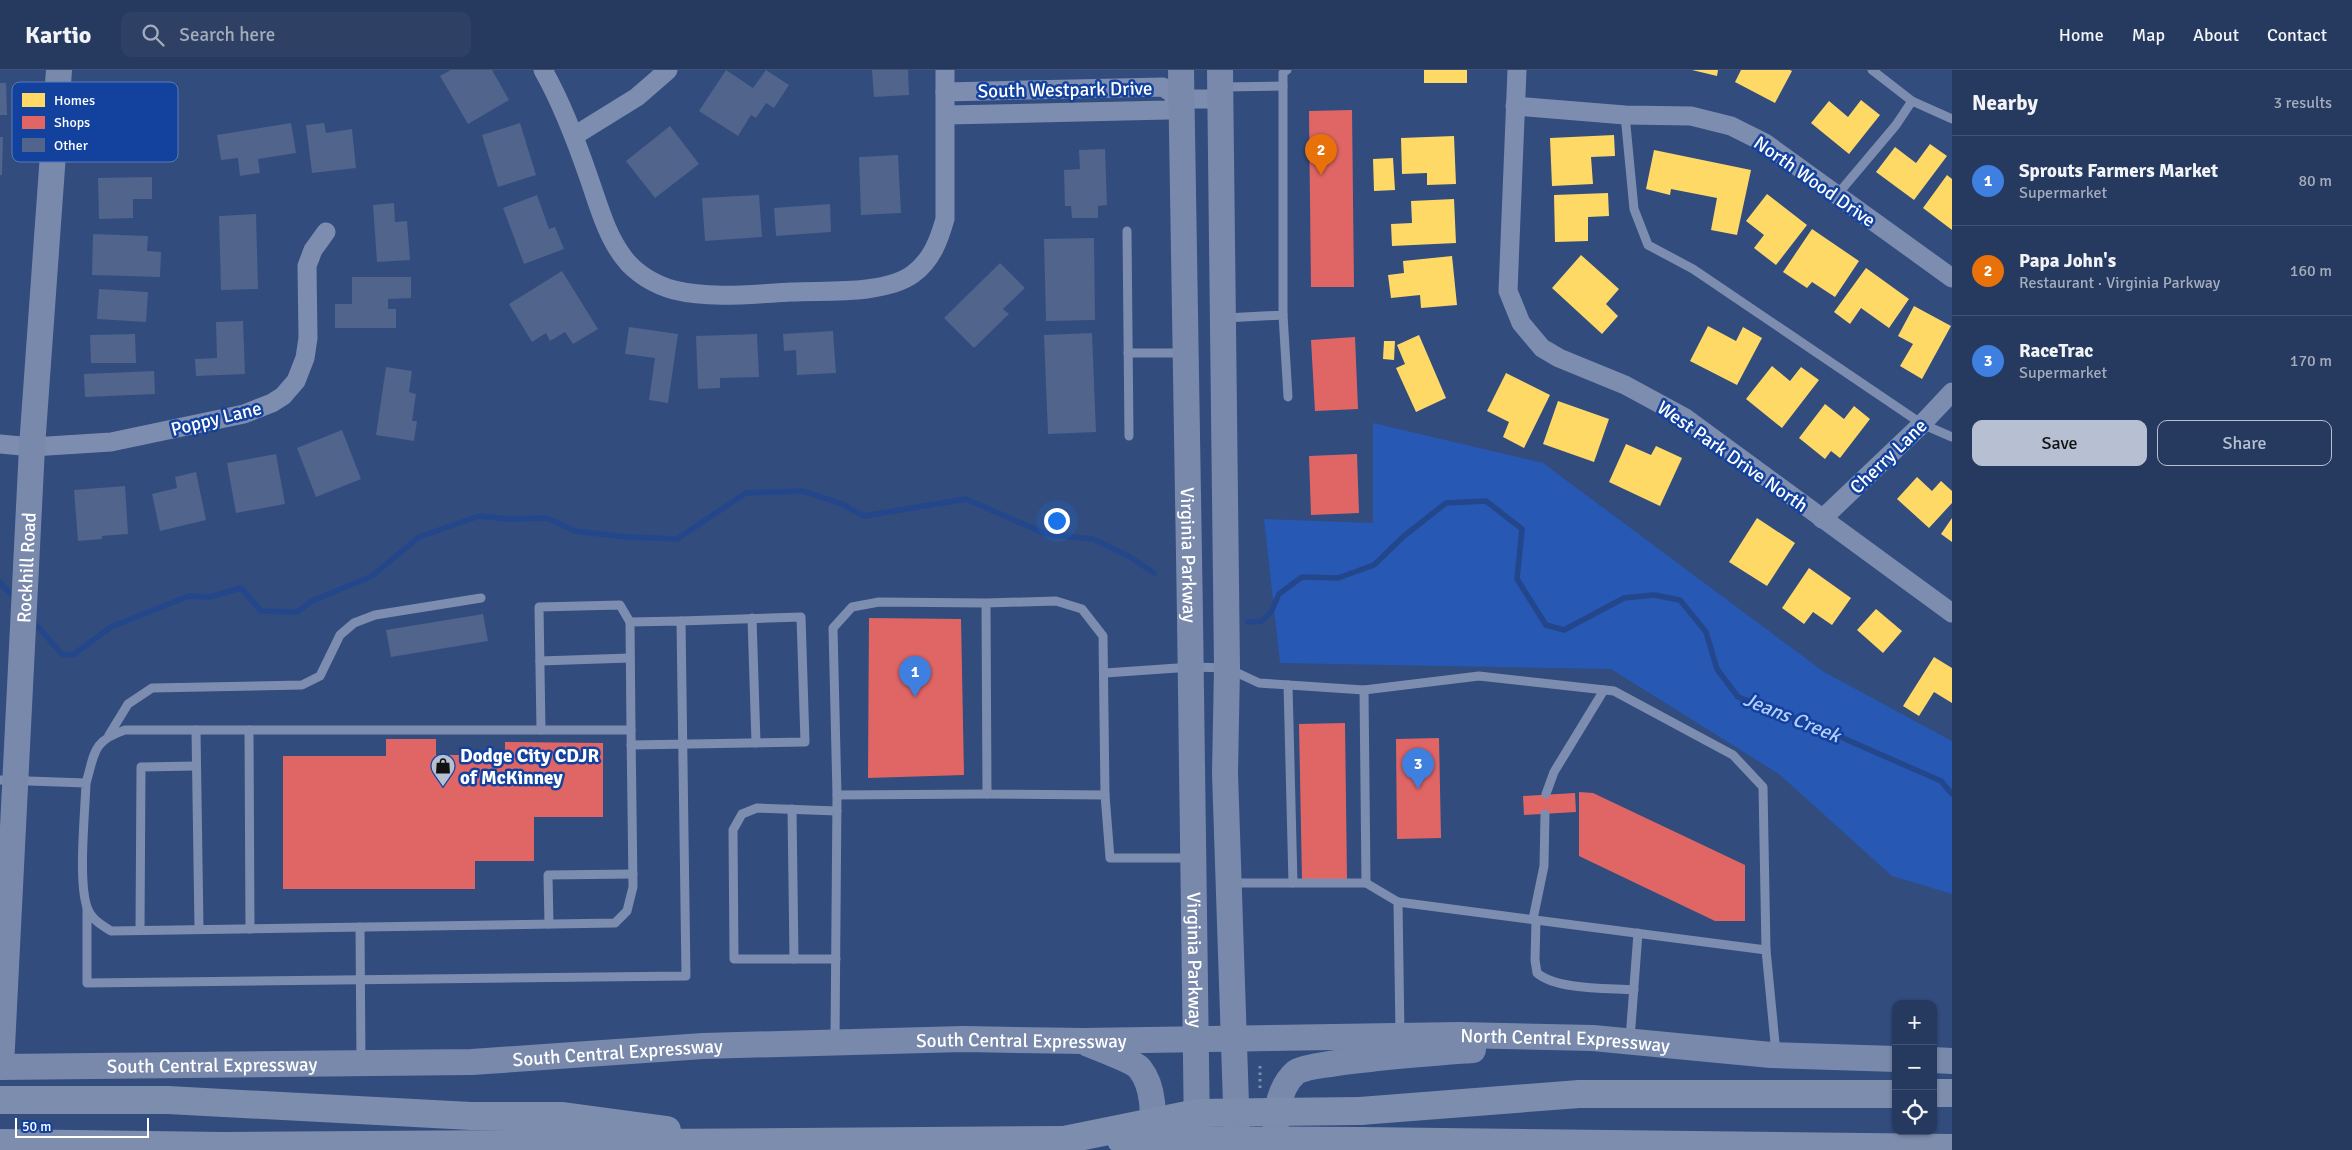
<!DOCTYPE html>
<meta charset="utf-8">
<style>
body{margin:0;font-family:Signika,sans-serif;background:#2e4064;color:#f1f3f6}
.controls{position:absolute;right:15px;bottom:15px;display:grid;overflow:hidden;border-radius:10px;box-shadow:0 1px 4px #0004}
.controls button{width:45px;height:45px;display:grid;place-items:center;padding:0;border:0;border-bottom:1px solid #425373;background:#26395e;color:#f1f3f6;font:25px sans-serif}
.scale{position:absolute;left:15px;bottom:12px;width:134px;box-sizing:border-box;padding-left:5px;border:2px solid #fff;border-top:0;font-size:14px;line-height:18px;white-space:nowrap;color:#fff;-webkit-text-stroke:4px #12419e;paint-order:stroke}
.you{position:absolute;left:1056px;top:450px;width:18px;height:18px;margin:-12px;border:4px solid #fff;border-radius:50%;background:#1a73e8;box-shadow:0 0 0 8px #1a73e833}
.badge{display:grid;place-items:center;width:32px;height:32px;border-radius:50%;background:#b7c0d2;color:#fff;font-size:16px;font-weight:700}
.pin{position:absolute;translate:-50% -41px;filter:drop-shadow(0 1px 2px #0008)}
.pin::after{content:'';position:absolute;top:26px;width:18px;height:15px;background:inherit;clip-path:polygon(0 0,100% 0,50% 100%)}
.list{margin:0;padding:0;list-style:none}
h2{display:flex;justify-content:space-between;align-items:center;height:65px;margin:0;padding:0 20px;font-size:21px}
h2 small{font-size:16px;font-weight:400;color:#a4acbc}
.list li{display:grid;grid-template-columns:32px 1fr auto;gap:15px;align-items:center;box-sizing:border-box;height:90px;padding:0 20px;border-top:1px solid #425373}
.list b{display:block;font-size:19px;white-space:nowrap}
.list p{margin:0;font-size:16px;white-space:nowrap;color:#a4acbc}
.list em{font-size:16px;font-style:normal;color:#a4acbc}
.actions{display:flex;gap:10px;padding:15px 20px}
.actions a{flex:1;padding:11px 0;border:1px solid #b7c0d2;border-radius:10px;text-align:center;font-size:18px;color:#b7c0d2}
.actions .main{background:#b7c0d2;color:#111}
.icon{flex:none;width:28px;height:28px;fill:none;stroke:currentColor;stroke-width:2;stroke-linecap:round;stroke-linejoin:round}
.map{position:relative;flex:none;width:1952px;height:1080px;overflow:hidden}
header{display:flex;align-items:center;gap:30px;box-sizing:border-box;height:70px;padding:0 25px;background:#26395e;border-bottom:1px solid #425373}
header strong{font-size:24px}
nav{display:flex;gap:28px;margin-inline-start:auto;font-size:18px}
.search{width:350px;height:45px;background:#2e4064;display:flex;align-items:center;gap:12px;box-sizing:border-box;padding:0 18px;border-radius:10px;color:#a4acbc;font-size:19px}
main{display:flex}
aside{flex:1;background:#26395e}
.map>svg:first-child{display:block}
.green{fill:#2758b4}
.homes{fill:#ffd966}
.shops{fill:#e06666}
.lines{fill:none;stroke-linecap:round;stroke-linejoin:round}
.stream{stroke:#24468b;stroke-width:5.5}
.building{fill:#50648c}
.path{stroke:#7d8daf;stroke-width:3;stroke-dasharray:2.5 4;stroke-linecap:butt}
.lane{stroke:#7d8daf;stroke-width:9}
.street{stroke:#7d8daf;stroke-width:19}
.secondary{stroke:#7889ac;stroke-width:26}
.highway{stroke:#7d8dad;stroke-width:28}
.highway-bridge{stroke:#7d8dad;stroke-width:28}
.labels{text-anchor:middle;stroke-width:5;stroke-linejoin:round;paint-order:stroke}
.street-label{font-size:19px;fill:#fff;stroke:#12419e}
.poi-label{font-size:19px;font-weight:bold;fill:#fff;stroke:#12419e;text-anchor:start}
.water-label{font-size:20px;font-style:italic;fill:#b5cefb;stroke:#12419e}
.key{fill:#12419e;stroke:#597abb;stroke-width:1}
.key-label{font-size:14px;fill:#fff}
</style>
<header>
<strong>Kartio</strong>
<div class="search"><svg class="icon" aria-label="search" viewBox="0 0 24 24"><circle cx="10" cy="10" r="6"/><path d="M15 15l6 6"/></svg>Search here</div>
<nav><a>Home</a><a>Map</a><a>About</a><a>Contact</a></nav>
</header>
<main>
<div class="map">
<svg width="1952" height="1080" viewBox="0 0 1952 1080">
<rect width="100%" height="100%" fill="#324c7e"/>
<path class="green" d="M1373,353L1543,393L1824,602L1952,671V824L1892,806L1779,704L1611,599L1280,593L1264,449L1373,453Z"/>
<g class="homes">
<rect x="1424" y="0" width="43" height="13"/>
<path d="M1692,0H1718L1717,6Z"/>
<path d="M1741,0H1790L1792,1L1775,33L1735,12Z"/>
<path d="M1861,30L1880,45L1849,84L1811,53L1829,31L1848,47Z"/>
<path d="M1614,65L1615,86L1591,87L1593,114L1552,116L1550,68Z"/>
<path d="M1454,66L1456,114L1427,115V103L1402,104L1401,68Z"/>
<path d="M1930,74L1947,86L1914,130L1876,102L1895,77L1916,93Z"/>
<path d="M1654,80L1751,100L1737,165L1711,160L1717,128L1671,119L1670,125L1646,119Z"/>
<path d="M1393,88L1395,120L1374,121L1373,89Z"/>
<path d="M1947,105L1952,109V160L1923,138Z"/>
<path d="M1608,123L1609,146L1588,147V171L1555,172L1554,125Z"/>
<path d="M1767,124L1807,155L1776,195L1754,178L1764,165L1746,151Z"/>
<path d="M1454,129L1456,173L1392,176L1391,154L1412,153L1411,131Z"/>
<path d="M1812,159L1859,191L1835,227L1812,212L1807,218L1783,202Z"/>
<path d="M1581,185L1619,219L1606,234L1618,246L1602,264L1552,218Z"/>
<path d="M1452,186L1457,235L1421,238L1420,225L1391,228L1388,205L1404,203L1403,191Z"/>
<path d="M1866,198L1909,229L1889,258L1861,238L1850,254L1834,242Z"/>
<path d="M1914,236L1951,256L1922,309L1900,296L1913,274L1898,266Z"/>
<path d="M1708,256L1736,271L1743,257L1762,268L1737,315L1690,291Z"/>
<path d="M1419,265L1446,328L1416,342L1396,298L1405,294L1397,275Z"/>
<path d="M1384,271H1395L1394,290L1383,289Z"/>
<path d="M1772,296L1790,311L1801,297L1819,310L1782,358L1746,329Z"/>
<path d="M1506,303L1550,325L1524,378L1503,367L1509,352L1487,341Z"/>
<path d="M1558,331L1609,349L1594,392L1543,374Z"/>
<path d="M1825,334L1844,349L1854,336L1870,349L1840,388L1831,381L1825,389L1799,368Z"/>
<path d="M1626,374L1651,385L1656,376L1682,388L1660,436L1609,412Z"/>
<path d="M1917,407L1932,421L1941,411L1952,421V433L1929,458L1897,429Z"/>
<path d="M1757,448L1795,473L1767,516L1729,492Z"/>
<path d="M1952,448V472L1941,464Z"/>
<path d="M1809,498L1851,528L1832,555L1813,542L1804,554L1782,538Z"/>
<path d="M1876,539L1902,561L1883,583L1857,560Z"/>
<path d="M1934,587L1952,598V633L1934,622L1919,646L1903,636Z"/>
</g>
<g class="shops">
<path d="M1352,40L1354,217H1311L1309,41Z"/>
<path d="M1355,267L1358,339L1315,341L1311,270Z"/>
<path d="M1357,384L1359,443L1311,445L1309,386Z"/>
<path d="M869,548L961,549L964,705L868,708Z"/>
<path d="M1345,653L1347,809L1302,810L1299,654Z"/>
<path d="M1439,668L1441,768L1397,769L1396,669Z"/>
<path d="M386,669H436V685H505V672L603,673V747H534V791H475V819H283V686H386Z"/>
<path d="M1579,722L1593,723L1745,795V851H1715L1579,786Z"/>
<path d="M1575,723L1576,742L1524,745L1523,726Z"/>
</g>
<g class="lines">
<g class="stream">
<path d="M0,512L15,529"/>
<path d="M32,550L63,585L74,584L111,557L189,526L210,527L241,518L261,541L297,542L312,531L372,506L419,467L479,446L508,449L547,448L575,461L626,467L677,469L746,423L803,421L842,434L864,446L966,429L1046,464L1093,469L1130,487L1154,503"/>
<path d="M1248,552L1262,551L1271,542L1279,524L1302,507L1338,508L1374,495L1404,466L1446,433L1486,431L1522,459L1517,509L1546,555L1564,560L1624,528L1654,525L1680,530L1706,562L1717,599L1738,627L1836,665L1941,711L1952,724"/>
</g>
</g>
<g class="building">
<path d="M451,0H492L509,30L468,54L440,6Z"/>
<path d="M726,0L753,18L766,0L789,15L774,38L766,33L756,48L751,45L738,66L699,41Z"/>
<path d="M872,0H908L909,25L874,27Z"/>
<path d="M0,13H6L7,45H0Z"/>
<path d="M291,53L296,83L258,89L260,103L240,106L238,88L221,90L217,65Z"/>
<path d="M324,53L326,63L352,59L356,98L312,103L306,55Z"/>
<path d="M520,53L536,105L498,117L482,65Z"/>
<path d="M670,56L699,94L655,128L626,91Z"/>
<path d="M0,67H3L2,105H0Z"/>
<path d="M1105,79L1107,135L1098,136V148H1072L1071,136H1065L1064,100L1080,99L1079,80Z"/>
<path d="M898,85L901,143L861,145L859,87Z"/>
<path d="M152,107V129H133V148L99,149L98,108Z"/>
<path d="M537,125L549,159L555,157L564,179L524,194L503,138Z"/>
<path d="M759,125L762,167L705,171L702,128Z"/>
<path d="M394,133L395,152L407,151L410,190L377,192L373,135Z"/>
<path d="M830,134L831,162L776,166L774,138Z"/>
<path d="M256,144L258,219L221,220L219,146Z"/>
<path d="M93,164L148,166L147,181L161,182L160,207L92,205Z"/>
<path d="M1094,168L1095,250L1046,251L1044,169Z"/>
<path d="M1000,193L1025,218L1003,239L1009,244L974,278L944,248Z"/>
<path d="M562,201L598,259L573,274L565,262L550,271L546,263L532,272L509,234Z"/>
<path d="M352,207H411V228L388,229V239H396V258H335V234H352Z"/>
<path d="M99,219L148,222L146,252L97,249Z"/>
<path d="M243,251L245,304L196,306L195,289L217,288L216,252Z"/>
<path d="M629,257L678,264L668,333L649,330L655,288L625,284Z"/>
<path d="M833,261L836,303L797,305L796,280L784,281L783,264Z"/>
<path d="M1092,263L1096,362L1048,364L1044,265Z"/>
<path d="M135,264L136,293H91L90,265Z"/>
<path d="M757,264L759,307L720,308V318L698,319L696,266Z"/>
<path d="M386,297L412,301L409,322L416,324L412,351H417L414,371L376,365Z"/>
<path d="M154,301L155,324L85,327L84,304Z"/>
<path d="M342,360L361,409L316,427L297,378Z"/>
<path d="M276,384L285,434L236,443L227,393Z"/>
<path d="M196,402L206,450L160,461L152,424L177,418L175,407Z"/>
<path d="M125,416L128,464L102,466V469L78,471L74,420Z"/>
<path d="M483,544L488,571L391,587L386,560Z"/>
</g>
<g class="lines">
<path class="path" d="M1260,1018V993"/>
<g class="lane">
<path d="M1872,0L1912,31"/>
<path d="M1223,17L1283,16"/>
<path d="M1625,45L1634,139L1648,175L1693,199L1922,354L1952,367"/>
<path d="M1837,125L1896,55L1912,31L1952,49"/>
<path d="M1127,161L1129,366"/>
<path d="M1283,245L1288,327"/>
<path d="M1225,248L1283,245V3L1287,0"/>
<path d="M1128,283H1184"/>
<path d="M752,548L756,673"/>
<path d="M540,591L630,588"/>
<path d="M1105,603L1192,597L1227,598L1259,613L1364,620L1366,813H1232"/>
<path d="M1288,615L1293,813"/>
<path d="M1364,620L1479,606L1614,621L1733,685L1763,717L1766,880"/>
<path d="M196,660L199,859"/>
<path d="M249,660L250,859"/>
<path d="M541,660L539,537L620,535L630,552"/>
<path d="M109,665L128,634L152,618L302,615L320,606L340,565L354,553L375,545L481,528"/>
<path d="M631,675L805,672L801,547L681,551"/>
<path d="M0,710L86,713C85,744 78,810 87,837C91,849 100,854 111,861L615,853L627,841L633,817L631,660H125C92,671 95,683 86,713"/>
<path d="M1546,724L1554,702L1604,620"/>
<path d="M837,725L833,558L852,537L879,532L986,533L987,724L1105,725L1103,566L1082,539L1056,531L986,533"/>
<path d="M1105,725L1110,788H1192"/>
<path d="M792,739L794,889"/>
<path d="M1366,813L1398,832L1400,964"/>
<path d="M1398,832L1766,880L1776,983"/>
<path d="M87,838V913L686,906L681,551L630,552L631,660"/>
<path d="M1533,849L1544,796L1545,744"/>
<path d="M1536,850L1535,890L1537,903C1557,920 1607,918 1634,920"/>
<path d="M549,854L548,805L633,804"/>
<path d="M360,857L361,992"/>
<path d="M140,860L141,697L196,696"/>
<path d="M836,889H734L733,760L742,744L757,738L837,741"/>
<path d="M1630,969L1638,863"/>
<path d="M835,970L837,725L987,724"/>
</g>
<g class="street">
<path d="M543,0C563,35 577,73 590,111C599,137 607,166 624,188C635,203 655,215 674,220C711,229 753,224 791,222C816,221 842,222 867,219C882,217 901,213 913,204C932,190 939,170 945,149V0"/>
<path d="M1517,0L1508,221L1521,253L1542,278L1559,288L1625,315L1684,347L1952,543"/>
<path d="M945,22L1163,17L1181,29"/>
<path d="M1515,36L1625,45L1691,46L1731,56L1765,73L1952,208"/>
<path d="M946,45L1168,40L1181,29H1221"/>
<path d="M574,66L637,27L668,0"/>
<path d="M0,374L32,377L111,372L244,344L272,333L283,326L296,311L305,288L308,268L307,196L313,180L326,162"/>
<path d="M1822,449L1922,354L1952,322"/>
</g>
<g class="secondary">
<path id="s1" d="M1181,0C1186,355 1194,709 1197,1064"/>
<path d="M1220,0L1227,598L1225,703L1237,1064"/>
<path d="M1088,974C1098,978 1135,992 1140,999C1156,1019 1153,1051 1152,1074"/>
<path d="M1933,990L1952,991"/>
<path id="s2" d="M0,997L472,992L703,976L963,969L1083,971L1459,965L1593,968L1771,985L1896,989"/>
<path id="s3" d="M1,997L32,377L59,0"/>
<path d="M1275,1080C1275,1055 1275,1020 1296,1002C1308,992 1448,982 1473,980"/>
</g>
<g class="highway">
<path d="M1933,1023H1952"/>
<path d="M0,1030H168L471,1046H563L667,1060"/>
<path d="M1360,1041L1579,1024H1896"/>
<path d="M1360,1071L1952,1078"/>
<path d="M0,1073L223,1076L1064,1070"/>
</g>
<g class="highway-bridge">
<path d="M1064,1070L1197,1043L1360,1041"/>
<path d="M1121,1070L1360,1071"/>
</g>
</g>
<defs>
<symbol id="shop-pin" viewBox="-11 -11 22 30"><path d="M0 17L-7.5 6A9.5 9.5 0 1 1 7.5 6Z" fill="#b7c0d2" stroke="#12419e"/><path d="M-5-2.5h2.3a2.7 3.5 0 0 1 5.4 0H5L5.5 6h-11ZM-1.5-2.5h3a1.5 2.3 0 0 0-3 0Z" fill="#111"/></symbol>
</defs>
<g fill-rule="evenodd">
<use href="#shop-pin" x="429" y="682" width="28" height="38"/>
</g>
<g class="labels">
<g class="street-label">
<text transform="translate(1065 19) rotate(-1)" y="7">South Westpark Drive</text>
<text transform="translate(1815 111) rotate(35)" y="7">North Wood Drive</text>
<text transform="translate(216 348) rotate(-14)" y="7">Poppy Lane</text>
<text transform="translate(1733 386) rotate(35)" y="7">West Park Drive North</text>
<text transform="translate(1888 386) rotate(-44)" y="7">Cherry Lane</text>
<text dy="7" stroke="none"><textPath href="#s1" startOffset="485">Virginia Parkway</textPath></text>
<text dy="7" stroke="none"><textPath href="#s3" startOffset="500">Rockhill Road</textPath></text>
<text dy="7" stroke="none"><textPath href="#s1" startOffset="890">Virginia Parkway</textPath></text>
<text dy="7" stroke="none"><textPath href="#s2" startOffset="1022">South Central Expressway</textPath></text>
<text dy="7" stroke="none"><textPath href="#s2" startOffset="1566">North Central Expressway</textPath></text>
<text dy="7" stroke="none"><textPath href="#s2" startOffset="618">South Central Expressway</textPath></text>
<text dy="7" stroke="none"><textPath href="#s2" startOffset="212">South Central Expressway</textPath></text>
</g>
<g class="poi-label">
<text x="460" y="692">Dodge City CDJR<tspan x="460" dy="22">of McKinney</tspan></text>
</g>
<g class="water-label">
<text transform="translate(1792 647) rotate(22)" y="7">Jeans Creek</text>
</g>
</g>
<rect x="12" y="12" width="166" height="80" rx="8" class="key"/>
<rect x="22" y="23" width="23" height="14" fill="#ffd966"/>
<rect x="22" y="46" width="23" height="13" fill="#e06666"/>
<rect x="22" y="68" width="23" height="14" fill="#50648c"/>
<g class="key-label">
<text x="54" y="35">Homes</text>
<text x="54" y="57">Shops</text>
<text x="54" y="80">Other</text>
</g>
</svg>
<div class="controls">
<button>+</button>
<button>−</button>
<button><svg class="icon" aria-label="locate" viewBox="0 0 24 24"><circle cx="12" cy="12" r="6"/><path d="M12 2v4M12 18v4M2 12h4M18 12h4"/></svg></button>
</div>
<div class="scale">50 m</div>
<div class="you"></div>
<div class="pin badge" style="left:915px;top:627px;background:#3f7fe0">1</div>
<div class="pin badge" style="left:1321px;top:105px;background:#e8710a">2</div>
<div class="pin badge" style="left:1418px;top:719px;background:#3f7fe0">3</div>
</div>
<aside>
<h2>Nearby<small>3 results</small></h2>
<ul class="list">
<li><span class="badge" style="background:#3f7fe0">1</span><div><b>Sprouts Farmers Market</b><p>Supermarket</p></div><em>80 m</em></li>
<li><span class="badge" style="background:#e8710a">2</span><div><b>Papa John's</b><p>Restaurant · Virginia Parkway</p></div><em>160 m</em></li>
<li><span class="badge" style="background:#3f7fe0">3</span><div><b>RaceTrac</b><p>Supermarket</p></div><em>170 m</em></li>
</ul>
<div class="actions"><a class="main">Save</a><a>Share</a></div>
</aside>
</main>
